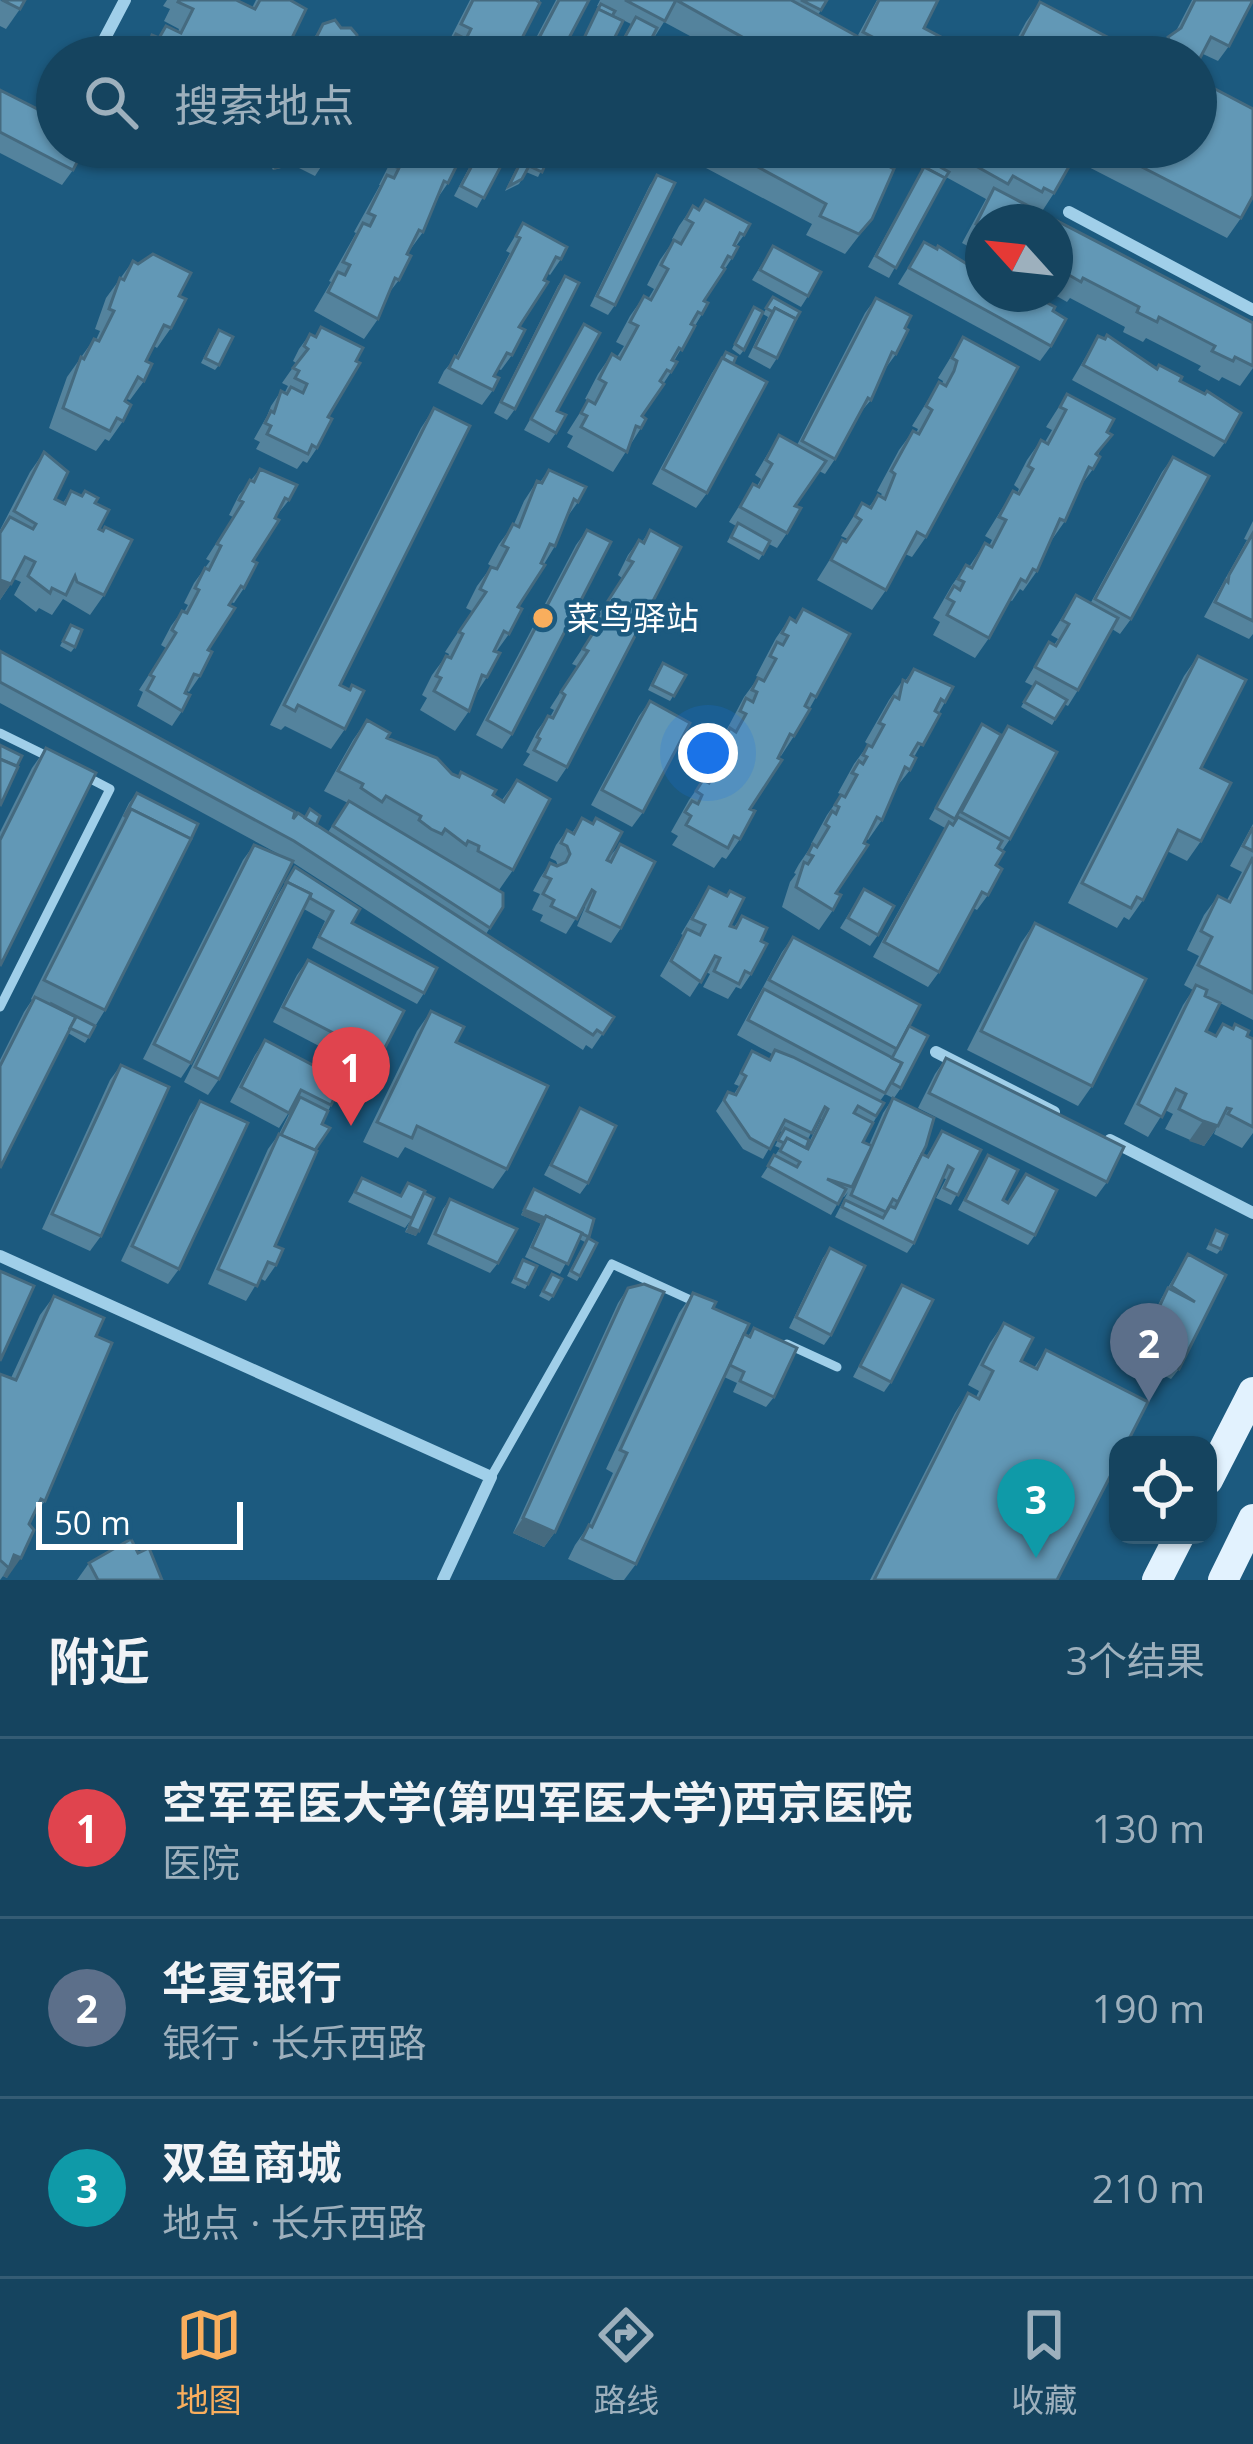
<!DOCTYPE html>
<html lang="zh">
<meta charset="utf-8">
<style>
body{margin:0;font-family:"Open Sans","Noto Sans SC",sans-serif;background:#224e68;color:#f1f3f6}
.controls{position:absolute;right:36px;bottom:36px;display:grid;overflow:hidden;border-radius:24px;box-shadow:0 3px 9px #0004}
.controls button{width:108px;height:108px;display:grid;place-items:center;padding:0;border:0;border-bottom:3px solid #345c74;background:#15445f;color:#f1f3f6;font:60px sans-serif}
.compass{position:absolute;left:965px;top:204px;width:108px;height:108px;border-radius:50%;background:#15445f;box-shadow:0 3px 9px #0004;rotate:297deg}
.scale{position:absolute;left:36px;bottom:30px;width:207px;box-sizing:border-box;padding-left:12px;border:6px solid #fff;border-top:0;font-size:33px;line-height:42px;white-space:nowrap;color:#fff;-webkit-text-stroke:9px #1c5a7f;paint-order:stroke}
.you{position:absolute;left:708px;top:753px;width:42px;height:42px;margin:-30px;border:9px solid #fff;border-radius:50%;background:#1a73e8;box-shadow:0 0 0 18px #1a73e833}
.badge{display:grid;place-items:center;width:78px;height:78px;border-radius:50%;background:#f9ae5d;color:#fff;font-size:39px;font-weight:700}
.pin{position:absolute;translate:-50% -99px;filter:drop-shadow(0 3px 6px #0008)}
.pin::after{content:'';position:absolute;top:63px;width:42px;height:36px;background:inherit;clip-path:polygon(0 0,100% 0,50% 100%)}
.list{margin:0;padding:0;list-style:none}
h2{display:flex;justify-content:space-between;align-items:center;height:156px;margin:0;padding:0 48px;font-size:51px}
h2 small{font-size:39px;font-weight:400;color:#9db0bd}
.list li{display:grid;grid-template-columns:78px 1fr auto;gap:36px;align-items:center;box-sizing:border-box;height:180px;padding:0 48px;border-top:3px solid #345c74}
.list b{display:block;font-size:45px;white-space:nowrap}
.list p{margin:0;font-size:39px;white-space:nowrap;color:#9db0bd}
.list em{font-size:39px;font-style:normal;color:#9db0bd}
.icon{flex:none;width:66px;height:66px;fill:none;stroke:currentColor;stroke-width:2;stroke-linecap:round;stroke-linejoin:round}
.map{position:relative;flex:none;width:1253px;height:1580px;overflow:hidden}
.search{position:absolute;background:#15445f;box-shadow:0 3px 9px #0004;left:36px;right:36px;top:36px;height:132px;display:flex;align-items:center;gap:30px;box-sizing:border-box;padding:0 42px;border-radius:66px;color:#9db0bd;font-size:45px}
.sheet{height:696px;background:#15445f}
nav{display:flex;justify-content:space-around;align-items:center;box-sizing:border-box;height:168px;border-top:3px solid #345c74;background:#15445f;font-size:33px;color:#9db0bd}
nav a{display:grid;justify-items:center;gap:6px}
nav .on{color:#f9ae5d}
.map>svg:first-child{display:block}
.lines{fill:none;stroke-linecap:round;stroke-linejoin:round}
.service{stroke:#a0cfe9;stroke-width:9}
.minor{stroke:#a0cfe9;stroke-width:12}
.primary{stroke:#e2f2fe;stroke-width:30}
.wall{fill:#54839d;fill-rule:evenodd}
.shaded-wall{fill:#456a7f}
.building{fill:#6298b6;stroke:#456a7f;stroke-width:3}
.poi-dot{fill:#f9ae5d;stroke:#1c5a7f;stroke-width:4.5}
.labels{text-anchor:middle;stroke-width:9;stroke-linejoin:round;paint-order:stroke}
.poi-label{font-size:33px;fill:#fff;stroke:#1c5a7f;text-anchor:start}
</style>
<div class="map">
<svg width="1253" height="1580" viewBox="0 0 1253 1580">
<rect width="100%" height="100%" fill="#1c5a7f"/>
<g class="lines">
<g class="service">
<path d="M0,733L51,758"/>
<path d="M0,1007L110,789L87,777"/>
<path d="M787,1344L837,1367"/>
<path d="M491,1477L612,1264L695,1302"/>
</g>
<g class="minor">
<path d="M95,57L125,0"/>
<path d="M1069,212L1253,310"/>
<path d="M936,1052L1054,1112"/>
<path d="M1110,1140L1253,1213"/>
<path d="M0,1256L491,1477L443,1580"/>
</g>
<g class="primary">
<path d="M1208,1480L1253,1392"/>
<path d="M1157,1580L1180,1535"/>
<path d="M1223,1580L1253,1519"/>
</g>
</g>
<g class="wall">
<path d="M0,0L20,9L6,29L0,26Z"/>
<path d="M167,0H236L252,8L256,0H290V42L306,50L323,24L341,28L357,47L378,57H138L152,35L158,37L166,26L178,32L179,29L164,21L170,9L163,6Z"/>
<path d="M470,0H540L512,57H441L452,40L450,39Z"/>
<path d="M556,0H589L558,57H526Z"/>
<path d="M600,0H827L818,15L857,37L877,0H938L924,28L979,57H729L664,22L642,57H612L631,24L613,15L605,57H573L599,7L597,6Z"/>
<path d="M1192,0H1253L1229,46L1218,61L1203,54L1196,65V57H1159L1157,52L1168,37L1176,31Z"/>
<path d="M1040,2L1146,57H1007L1026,22Z"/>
<path d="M0,90L73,170L62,185L0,153Z"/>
<path d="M256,147H334L315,176L293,165L273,170L269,162L259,163L255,150Z"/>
<path d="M398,147H464L458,155L456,154L448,183L437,199L423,232L407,254L399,280L388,294L378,319L364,339L314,311L331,282L329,281L356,233L354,232L380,185H379Z"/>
<path d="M480,147H511L477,208L454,196Z"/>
<path d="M527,147H553L538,177L526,172L519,184L505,191Z"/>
<path d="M672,147H844L843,149L872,219L845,254L806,235L812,224L706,168L710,162L698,156L695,161Z"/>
<path d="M892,147H1196L1241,218L1227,238L1073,159L1054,193L1041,213L1253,323V368L1240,386L1222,377L1219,381L1198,370L1201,366L1146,338L1143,342L1123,332L1125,327L1070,298L1067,302L1053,294H1055V222H983V259L981,258L983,254L962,243L986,199L946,177L889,278L868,267L925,165Z"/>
<path d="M657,175L615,305L608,315L590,306L650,185Z"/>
<path d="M705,200L744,235L736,246L732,258L704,301L702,314L674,361L671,372L642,416L641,428L613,472L567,447L573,436L567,433L588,400L585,399L598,374L612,354L617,357L624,346L616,342L630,316L644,296L648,299L654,289L647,285L660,260L674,240L679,243L672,239L679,226L693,206L698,209Z"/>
<path d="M523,223L561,259L550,275L547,273L519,327L512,355L501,370L498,369L494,376L493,390L482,405L438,383L444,371L456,357L510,253L506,251Z"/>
<path d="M924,242L1053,311L1051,346L1040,361L898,284Z"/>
<path d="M773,246L808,296L801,307L752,280Z"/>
<path d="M133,261L179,296L171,328L157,348L154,346L146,361L144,381L130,400L127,399L123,421L109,441L105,439L96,451L49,428L67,377L94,339L96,340L100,331L95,329L106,298Z"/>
<path d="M565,276L515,409L507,420L494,413L558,286Z"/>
<path d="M773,297L777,358L770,369L748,357L768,317L763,314Z"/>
<path d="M876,298L905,328L896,354L885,369L871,400L859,414L835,459L825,474L819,471L795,506L787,533L777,548L769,544L759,560L727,542L736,526L729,522L753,484L757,486L761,479L755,475L779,435L797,445L865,313Z"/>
<path d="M750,313L744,350L740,355L732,349Z"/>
<path d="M584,324L557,411L556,433L549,443L524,430Z"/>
<path d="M321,327L328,417L317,448L307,463L303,461L297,469L256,449L260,442L254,439L267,416L271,406L281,391L285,392L288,386L282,383L296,363L293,361L299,349L310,334L315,336Z"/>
<path d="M215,335L219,365L215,370L201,363Z"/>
<path d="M1098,336L1180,381L1225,442L1214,457L1072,380Z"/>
<path d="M963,337L926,537L912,557L905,554L886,590L872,610L817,580L842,540L846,542L848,539L841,536L862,503L869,507L878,495L880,496L882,494L877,491L899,450L913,431L916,433L918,429L912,426L939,382L942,384L943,381L938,378Z"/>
<path d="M726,352L733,364L707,493L696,508L652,484L712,373Z"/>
<path d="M1067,394L1107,432L1093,469L1079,488L1065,521L1051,541L1037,571L1023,591L1020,589L1012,601L1010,600L989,638L975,658L933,635L940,622L933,618L952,585L966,565L969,567L985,543L989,546L992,540L985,536L1013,491L1017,493L1019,489L1014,485L1027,460L1041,440L1045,442L1052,430L1046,427Z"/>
<path d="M434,408L340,685L345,729L331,749L285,726L281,730L270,725L421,428Z"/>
<path d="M44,452L55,499L63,503L71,491L95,503L99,529L104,595L90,615L63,599L52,615L39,608L36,612L14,595L21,582L14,579L0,600V530L30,472Z"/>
<path d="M1173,457L1131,619L1120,634L1112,629L1078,690L1068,706L1064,704L1052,725L1021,707L1033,686L1025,682L1049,642L1054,645L1058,639L1051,635L1076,595L1090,604L1162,472Z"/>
<path d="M260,469L289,500L277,515L253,561L244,588L234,603L231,602L208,650L200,676L189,692L186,690L182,711L172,726L137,706L143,692L139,690L166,648L161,645L171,626L182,611L184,612L188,605L184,603L194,583L210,561L206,559L233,517L229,515L239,495Z"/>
<path d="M549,470L578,502L565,520L555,546L518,607L509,634L496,652L487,677L475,695L469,711L455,731L420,710L427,698L422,695L432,675L446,656H448L449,654L445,652L472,611L466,608L477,586L491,567L494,568L488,564L499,544L514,524L524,501L537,481L540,482Z"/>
<path d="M1253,521V634L1249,639L1204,617L1247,540L1244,539Z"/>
<path d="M587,530L512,734L502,749L476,735L576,545Z"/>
<path d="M650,530L567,767L557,782L523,765L530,754L526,752L537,731L548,716L550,717L554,710L550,708L577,666L572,664L600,622L595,619L622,578L618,575L628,555L639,540L642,542Z"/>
<path d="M803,609L816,697L794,736L781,756L779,755L750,809L740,839L726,859L722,857L714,868L672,845L678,836L671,832L689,800L701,783L698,781L728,732L726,731L744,697L758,678L762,679L756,676L776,638L790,618L795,621Z"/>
<path d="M68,630L75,647L71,652L60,646Z"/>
<path d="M0,651L293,819L316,825L328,832L348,803L324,791L353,740L367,720L387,738L502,800L517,780L513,870L499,890L503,907L486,934L614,1017L592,1049L586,1045L583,1050L292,862L191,1063L181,1078L143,1059L243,860L254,845L284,857L0,703Z"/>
<path d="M1198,656L1201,768V841L1187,861L1167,851L1143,900L1129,920L1124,917L1117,928L1068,903L1184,676Z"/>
<path d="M659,668L686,675L670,701L648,690Z"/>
<path d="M914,669L945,702L914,757L910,770L895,789L882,820L868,840L866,838L836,893L833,910L819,930L782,907L790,882L796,874L794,873L799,864L812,845L811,844L827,815L841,795H843L838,793L854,764L868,745L870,746L865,742L889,700L903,680L905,681Z"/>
<path d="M650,701L643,812L632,827L591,805L639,716Z"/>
<path d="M982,724L999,739L1008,726L1010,839L1002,851L988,895L977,910L973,908L939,972L928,987L873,957L945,828L929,819Z"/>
<path d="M46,748L0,966V832L32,768Z"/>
<path d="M137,793L105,1010L85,1043L68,1033L0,1168V1060L24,1012L32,1000L31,999L129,803Z"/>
<path d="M582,818L607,860L620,844L621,928L611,943L577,926L585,907H583L566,934L540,921L543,915L532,910L540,894L533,891L540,878L550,863L558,866L556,861L550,858L556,845L567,830L572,833Z"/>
<path d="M1253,824V1020L1220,1003L1206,1031L1215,1036L1223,1024L1253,1039V1133L1242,1148L1214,1134L1216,1129L1204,1146L1165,1129L1173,1114L1165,1110L1148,1137L1124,1124L1183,1005L1193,990L1184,985L1199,956L1187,950L1204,915L1218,896L1227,900L1242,872L1230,866Z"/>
<path d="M295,867L424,993L417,1004L312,948L325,921L304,909L219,1079L208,1095L184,1082L278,895Z"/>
<path d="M709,887L730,926L734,927L742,916L761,941L751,974L741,989L736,987L728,999L703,987L710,974L706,972L690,997L660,976L683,935L681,934Z"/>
<path d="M864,889L878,935L870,946L840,928Z"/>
<path d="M1035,923L1092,1086L1078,1106L967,1050L1021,943Z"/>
<path d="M793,937L909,1026L901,1088L894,1098L920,1157H926L942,1131L981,1150L951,1205L936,1198L946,1179L943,1178L914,1243L907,1253L835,1217L848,1192L844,1197L842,1196L831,1215L761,1177L780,1148L775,1146L782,1132L779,1131L763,1159L743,1149L716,1111L728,1092L734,1094L739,1086L734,1084L752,1051L769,1060L772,1054L737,1035L782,952ZM885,1094L893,1098L883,1113L869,1145L863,1142L884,1103L880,1101ZM819,1118L821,1119L806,1148L808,1139Z"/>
<path d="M308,960L380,1057L369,1072L273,1022L297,975Z"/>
<path d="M431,1011L456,1042L507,1169L493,1189L405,1147L398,1158L363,1142L417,1031Z"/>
<path d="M265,1040L331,1105L322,1124L315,1150L275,1246L276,1265L265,1281L260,1278L246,1301L208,1284L268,1149L279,1134L293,1106L279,1128L230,1102L255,1055Z"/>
<path d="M946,1058L1107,1182L1096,1197L918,1108L935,1074Z"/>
<path d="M121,1065L101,1236L90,1251L42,1229L110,1080Z"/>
<path d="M200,1101L179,1269L168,1284L121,1261L190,1116Z"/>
<path d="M580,1108L588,1183L580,1194L544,1175Z"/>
<path d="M988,1155L1003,1200L1007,1203L1026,1174L1035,1235L1028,1245L958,1210Z"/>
<path d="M362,1178L400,1196L408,1183L416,1236L405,1232L410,1221L405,1228L348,1202Z"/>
<path d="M534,1189L588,1238L580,1276L577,1281L567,1276L585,1242L579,1239L560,1274L525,1257L541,1223L521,1215Z"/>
<path d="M450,1199L498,1263L490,1273L427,1244L443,1209Z"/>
<path d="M1216,1230L1221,1249L1217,1254L1206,1249Z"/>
<path d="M830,1248L831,1335L824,1345L789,1328L823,1258Z"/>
<path d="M1188,1254L1179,1369L1171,1379L1138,1363L1141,1356L1115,1344L1128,1321L1146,1330L1161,1299Z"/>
<path d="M523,1260L528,1284L525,1289L511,1283Z"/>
<path d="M552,1274L553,1296L549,1301L539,1296Z"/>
<path d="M902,1285L891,1382L884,1392L853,1377Z"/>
<path d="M628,1288L555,1532L544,1547L513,1533L618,1303Z"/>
<path d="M693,1293L713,1308L744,1334L748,1336L754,1328L774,1397L766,1407L733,1392L737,1383L724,1377L636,1564L624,1580H614L568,1559L575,1545L589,1525L613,1473L606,1469L679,1313Z"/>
<path d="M54,1296L96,1336L45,1501L30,1520L7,1578L3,1576L0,1580V1374L11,1378L40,1315Z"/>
<path d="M1004,1323L1021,1361L1034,1368L1046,1350L1057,1580H870L955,1413L968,1393L976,1397L979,1391L968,1385L990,1343Z"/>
<path d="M138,1553L162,1580H77L89,1563Z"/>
</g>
<g class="shaded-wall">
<path d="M270,147H279L269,162L259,163Z"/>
<path d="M300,147H306L293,165L273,170L287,151Z"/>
<path d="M0,580L11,584L0,600Z"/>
<path d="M1203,1121L1218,1126L1204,1146L1189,1141Z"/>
<path d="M524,1210L545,1218L541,1224L521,1215Z"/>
<path d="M409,1227L419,1231L416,1236L405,1232Z"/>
<path d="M523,1518L555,1532L544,1547L513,1533Z"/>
<path d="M14,1555L21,1558L7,1578L3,1576Z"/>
</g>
<g class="building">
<path d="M2,0H25L20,9Z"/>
<path d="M179,0H236L255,9L260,0H290L306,9L290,42L309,52L323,24L335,20L341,28H351L357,35V47L378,57H144L152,35L159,38L166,26L181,33L193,9L178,2Z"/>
<path d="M473,0H536L540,3L515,52L511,50L509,57H444L456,34L466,39L471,29L461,24Z"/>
<path d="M559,0H589L559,57H529Z"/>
<path d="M625,0H676L665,21Z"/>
<path d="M678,0H791L895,57H778L678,1Z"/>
<path d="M801,0H827L821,10Z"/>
<path d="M879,0H938L924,28L979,57H911L863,32Z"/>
<path d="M1195,0H1253L1229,46L1211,37L1199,60L1170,44L1168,37L1181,28Z"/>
<path d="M1040,2L1146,57H1011Z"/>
<path d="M601,4L615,11L612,16L598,9Z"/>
<path d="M598,9L623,21L605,57H575Z"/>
<path d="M636,17L657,28L642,57H614Z"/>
<path d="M1196,79L1253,109V196L1241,218L1103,147H1196Z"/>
<path d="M0,90L57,119V147H85L73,170L0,132Z"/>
<path d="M310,147H334L329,156Z"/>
<path d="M402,147H460L455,156L460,159L448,183L444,181L423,232L419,230L407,254L411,256L399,280L395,278L378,319L328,292L338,272L345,275L350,265L343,262L363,223L370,226L375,216L368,213L387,175L394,178L399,168L392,165Z"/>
<path d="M482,147H511L484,198L461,186Z"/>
<path d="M528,147H553L542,172L529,166L522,179L509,186Z"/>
<path d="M721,147H844L843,149L852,154L855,149L894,169L872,219L859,234L820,216L826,204Z"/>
<path d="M942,147H1058L1075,156L1054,193L1044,188L1042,192L1013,176L1008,184Z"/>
<path d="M928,160L949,172L945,178L924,167L922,170Z"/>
<path d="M924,167L945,178L896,268L876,256Z"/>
<path d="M657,175L675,183L615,305L597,296Z"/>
<path d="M994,188L1253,323V366L1235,357L1233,361L1212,351L1215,346L1159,317L1157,322L1137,312L1139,307L1083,278L1081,282L1055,267V222H983V227L976,224Z"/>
<path d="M705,200L750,224L744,235L740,233L734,245L738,247L732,258L728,256L722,267L725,269L704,301L708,303L702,314L698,312L691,324L695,326L682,350L679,348L672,360L677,362L671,372L667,370L660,381L664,384L642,416L646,419L641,428L636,426L627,452L581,427L587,416L581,413L588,400L595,404L606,383L599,379L612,354L620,359L638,326L630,322L644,296L651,300L668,269L661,265L674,240L681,244L693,223L686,219L693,206L699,210Z"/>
<path d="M523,223L567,247L561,259L556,257L544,280L548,282L519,327L525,330L512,355L507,353L494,376L499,378L493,390L449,368L455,356L458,358L520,238L516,236Z"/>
<path d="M924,242L937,249L938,246L983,274V294H1020L1030,300L1032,295L1055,307L1053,311L1066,319L1051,346L909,268Z"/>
<path d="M773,246L821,272L808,296L760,270Z"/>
<path d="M153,254L191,273L179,296L186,299L171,328L164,325L146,361L152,364L144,381L138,377L125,401L131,405L123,421L117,418L110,431L63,408L81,357L84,359L94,339L99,341L114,311L109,309L120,278L124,280L133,261L138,264Z"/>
<path d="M565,276L579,283L515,409L501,402Z"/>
<path d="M773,297L800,312L796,319L775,308L773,312L766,308Z"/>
<path d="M876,298L911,316L905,328L908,330L896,354L892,352L871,400L868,398L835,459L802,441Z"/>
<path d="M754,307L763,312L744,350L735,344Z"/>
<path d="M775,308L796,319L777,358L755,347Z"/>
<path d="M584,324L600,333L557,411L566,415L556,433L531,419Z"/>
<path d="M321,327L363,348L356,361L360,363L328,417L332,419L317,448L312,445L308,454L267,434L271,426L265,423L271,411L274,413L281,391L287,394L291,387L303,393L307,384L295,378L299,371L293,368L308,349L304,346L310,334L316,337Z"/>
<path d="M219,330L233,337L219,365L205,358Z"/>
<path d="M1107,335L1157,369L1159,365L1182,377L1180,381L1205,394L1207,391L1241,413L1225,442L1083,365L1098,336L1105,339Z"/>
<path d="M963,337L1018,367L926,537L917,532L886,590L831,560L842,540L846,542L861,520L855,516L862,503L871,508L878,495L885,499L895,474L891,471L913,431L919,434L932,410L926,406L939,382L946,386L954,371L957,361L952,358Z"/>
<path d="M726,352L736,357L733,364L723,358Z"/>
<path d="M722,358L767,382L707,493L663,469Z"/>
<path d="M1067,394L1114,419L1107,432L1112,435L1096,454L1100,457L1093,469L1089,467L1065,521L1060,519L1037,571L1033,569L1026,582L1021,579L989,638L947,615L954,602L947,598L954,586L960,590L964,582L958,579L966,565L972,568L985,543L992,547L1006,520L999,517L1013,491L1019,494L1033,469L1028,466L1041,440L1048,444L1066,410L1060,407Z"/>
<path d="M434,408L470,426L340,685L350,690L352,685L364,691L345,729L298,705L295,711L284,705Z"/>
<path d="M779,435L826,461L795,506L801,508L787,533L740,507L753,484L759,487L772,464L766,460Z"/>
<path d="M44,452L68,472L55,499L65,504L71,491L82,496L85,491L98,498L95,503L109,510L99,529L103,531L105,527L132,540L104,595L77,582L75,576L66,595L52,588L50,593L28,576L35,562L25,557L11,584L0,580V533L10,517L33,529L36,524L14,511Z"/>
<path d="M1173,457L1209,476L1131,619L1095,599Z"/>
<path d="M260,469L297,485L289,500L285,498L275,518L279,520L253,561L257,563L244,588L241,586L229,605L235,608L208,650L212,652L200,676L194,674L185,693L190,695L182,711L147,690L154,677L150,675L176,633L172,630L182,611L187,613L199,590L195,588L205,568L209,570L221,546L217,544L243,502L239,500L250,480L254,482Z"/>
<path d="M549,470L586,487L578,502L574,499L555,546L550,544L541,563L545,565L518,607L522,609L509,634L504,631L494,651L500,653L487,677L482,675L469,711L434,691L441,678L436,676L446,656L451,658L463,634L459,632L486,592L480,589L491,567L497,569L508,548L502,545L513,524L519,527L537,481L542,483Z"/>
<path d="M738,523L770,541L763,554L731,537Z"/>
<path d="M587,530L611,542L512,734L487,720Z"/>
<path d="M650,530L681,547L567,767L534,750L540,739L537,737L548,716L553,718L565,695L561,692L588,651L583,649L610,606L606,604L633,562L628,560L639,540L644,543Z"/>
<path d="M1253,533V621L1215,602L1226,580L1228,582L1229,575Z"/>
<path d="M1076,595L1118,618L1078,690L1035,667L1049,642L1056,646L1069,624L1062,620Z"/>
<path d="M803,609L850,634L816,697L811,694L805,706L810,709L794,736L790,734L778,758L782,760L750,809L755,811L740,839L734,836L728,848L686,825L691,816L685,812L692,801L698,804L702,795L696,791L703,780L709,783L719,765L712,761L718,750L723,753L729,743L724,740L730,728L736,732L746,714L740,711L746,698L753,702L757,692L752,690L758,678L764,681L776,659L770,656L777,642L783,645L788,636L782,633L790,618L796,622Z"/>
<path d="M71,625L82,630L75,647L63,641Z"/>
<path d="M0,651L295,812L293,819L298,813L614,1017L603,1034L597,1030L593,1035L294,841L0,682Z"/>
<path d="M1198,656L1246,680L1201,768L1231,783L1201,841L1178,830L1143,900L1137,897L1131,908L1082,883Z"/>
<path d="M663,663L686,675L674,696L652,685Z"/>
<path d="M914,669L953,687L945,702L941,699L935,711L940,714L923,745L918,743L911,755L916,758L910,770L905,767L882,820L877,817L864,843L868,845L836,893L841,895L833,910L796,887L804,862L808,864L813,856L808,854L813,844L817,847L829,827L825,824L832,811L836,814L839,807L835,805L841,795L845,797L857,775L852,773L859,761L863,764L867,757L863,755L868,745L872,747L884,725L879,723L894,696L899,699L903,680L907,682Z"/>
<path d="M1036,682L1067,700L1055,719L1024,702Z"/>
<path d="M650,701L690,723L643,812L602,790Z"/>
<path d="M367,720L390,733L387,738L437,758L452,774L459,777L461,772L496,790L493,795L504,802L517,780L550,799L513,870L478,851L479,846L468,841L466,845L445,829L442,834L431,829L419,820L421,816L386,796L382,802L361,788L363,784L338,771Z"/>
<path d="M982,724L1001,735L955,819L936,808Z"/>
<path d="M1008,726L1057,752L1010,839L961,812Z"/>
<path d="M0,745L22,756L17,766L0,759Z"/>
<path d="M46,748L96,773L0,966V840Z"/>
<path d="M0,759L18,767L0,806Z"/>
<path d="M137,793L198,824L191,839L131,809L124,817Z"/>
<path d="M349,801L503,893V907L490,928L333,826Z"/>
<path d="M131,809L191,839L105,1010L44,980Z"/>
<path d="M310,809L320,816L316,825L305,818Z"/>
<path d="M958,817L1002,841L998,848L1004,852L996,865L1002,869L988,895L982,892L939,972L884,942L949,822L953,825Z"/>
<path d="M582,818L593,824L596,818L622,832L607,860L611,862L620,844L655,862L621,928L587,911L595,892L592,890L577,919L551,906L554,900L543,894L551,879L544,876L550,863L557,866L566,862L570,854L567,846L561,843L567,830L574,834Z"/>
<path d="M1253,827V851L1243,846Z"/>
<path d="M254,845L293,861L191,1063L154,1044Z"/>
<path d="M1253,857V993L1198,965L1212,937L1201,931L1218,896L1230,902Z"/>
<path d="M295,867L360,909L352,923L437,968L424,993L319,937L333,911L310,898L311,894L287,882L285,884Z"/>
<path d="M287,882L311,894L219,1079L195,1067Z"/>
<path d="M709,887L727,896L730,891L744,898L730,926L736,928L742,916L767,928L761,941L767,944L751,974L745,971L739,984L714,971L720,958L715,956L701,982L671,961L687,929L700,935L705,925L692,919Z"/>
<path d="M864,889L894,906L878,935L848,918Z"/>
<path d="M1035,923L1146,979L1092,1086L981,1031Z"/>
<path d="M793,937L920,1005L897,1049L769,980Z"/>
<path d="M308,960L404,1011L380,1057L283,1007Z"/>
<path d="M1196,985L1207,990L1205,996L1220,1003L1206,1031L1216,1036L1223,1024L1233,1029L1235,1024L1249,1031L1247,1036L1253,1039V1127L1228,1114L1231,1109L1227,1108L1218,1126L1203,1121L1179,1109L1186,1094L1176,1089L1162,1117L1138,1104Z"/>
<path d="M764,989L902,1063L885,1093L748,1020Z"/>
<path d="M35,997L76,1017L0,1168V1066Z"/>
<path d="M50,1003L95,1026L89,1037L70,1028L76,1017Z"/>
<path d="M431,1011L464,1027L456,1042L548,1086L507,1169L417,1126L412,1138L377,1122Z"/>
<path d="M909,1026L928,1036L901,1088L892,1083L902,1063L892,1058Z"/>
<path d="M265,1040L343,1081L331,1105L301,1090L289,1113L241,1087Z"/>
<path d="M775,1050L793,1057L884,1103L876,1116L858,1106L854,1113L873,1123L863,1142L872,1146L852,1187L827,1179L846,1189L838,1204L768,1166L774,1155L797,1167L800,1162L780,1151L787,1138L808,1149L828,1109L825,1107L812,1133L785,1120L770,1149L750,1138L724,1100L728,1092L736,1095L746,1076L741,1073L752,1051L770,1060Z"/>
<path d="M946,1058L1124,1147L1107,1182L929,1093Z"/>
<path d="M121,1065L169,1087L101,1236L52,1214Z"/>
<path d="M300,1097L328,1111L322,1124L330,1128L315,1150L281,1135Z"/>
<path d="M893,1098L934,1118L926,1146L898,1202L893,1199L886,1212L851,1195Z"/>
<path d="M200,1101L248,1123L179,1269L132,1246Z"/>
<path d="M580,1108L616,1126L588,1183L551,1165Z"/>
<path d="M785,1128L809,1140L806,1148L787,1138L784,1143L778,1140Z"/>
<path d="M942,1131L981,1150L958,1195L944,1188L953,1169L948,1166L914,1243L842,1207L845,1200L883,1218L890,1206L895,1208L922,1154L928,1157Z"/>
<path d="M279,1134L317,1151L275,1246L283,1249L276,1265L268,1262L257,1286L218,1269Z"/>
<path d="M988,1155L1018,1170L1003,1200L1008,1203L1026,1174L1057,1190L1035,1235L965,1200Z"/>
<path d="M362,1178L401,1196L408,1183L425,1191L412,1218L355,1192Z"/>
<path d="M534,1189L594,1219L589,1237L546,1216L545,1218L524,1210Z"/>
<path d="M424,1193L434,1198L419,1231L409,1227Z"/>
<path d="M450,1199L517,1229L498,1263L435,1234Z"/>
<path d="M546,1216L582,1233L568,1264L532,1247Z"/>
<path d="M1216,1230L1227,1235L1221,1249L1210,1244Z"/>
<path d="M588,1238L597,1243L580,1276L571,1271Z"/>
<path d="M830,1248L865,1266L831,1335L796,1317Z"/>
<path d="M1188,1254L1226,1275L1179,1369L1145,1352L1148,1346L1122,1333L1128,1321L1148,1331L1168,1288L1195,1302L1171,1286Z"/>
<path d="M523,1260L537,1266L528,1284L515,1278Z"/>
<path d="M0,1271L34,1286L0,1361Z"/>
<path d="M552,1274L562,1279L553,1296L543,1291Z"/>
<path d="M644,1284L664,1292L555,1532L523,1518L628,1288Z"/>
<path d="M902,1285L933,1300L891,1382L860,1366Z"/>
<path d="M693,1293L716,1302L713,1308L749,1324L636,1564L582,1539L589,1525L592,1527L627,1453L620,1450Z"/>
<path d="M54,1296L104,1318L96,1336L112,1343L45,1501L41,1499L29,1524L34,1530L21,1558L14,1555L9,1568L0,1560V1374L16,1380Z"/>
<path d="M1004,1323L1033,1338L1021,1361L1037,1369L1046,1350L1148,1402L1126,1445H1118V1461L1057,1580H874L968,1393L979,1399L993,1371L982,1365Z"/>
<path d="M754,1328L797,1348L774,1397L740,1381L744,1372L730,1365L744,1334L750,1337Z"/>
<path d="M131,1539L138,1553L149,1548L162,1580H98L89,1563Z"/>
</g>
<circle class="poi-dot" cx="543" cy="618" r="12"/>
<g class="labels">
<g class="poi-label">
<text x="567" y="630">菜鸟驿站</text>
</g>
</g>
</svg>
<div class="controls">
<button><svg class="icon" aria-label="locate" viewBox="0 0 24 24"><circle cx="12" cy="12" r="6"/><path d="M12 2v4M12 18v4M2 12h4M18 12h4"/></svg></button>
</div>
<svg class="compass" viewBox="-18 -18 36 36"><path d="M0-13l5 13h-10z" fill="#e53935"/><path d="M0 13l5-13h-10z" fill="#9db0bd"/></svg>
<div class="scale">50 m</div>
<div class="you"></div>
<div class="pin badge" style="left:351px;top:1126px;background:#e0444e">1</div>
<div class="pin badge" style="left:1149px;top:1402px;background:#5c6f8a">2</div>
<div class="pin badge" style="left:1036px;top:1558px;background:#0f9aa8">3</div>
<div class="search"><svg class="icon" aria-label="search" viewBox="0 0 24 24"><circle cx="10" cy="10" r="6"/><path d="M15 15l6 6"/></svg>搜索地点</div>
</div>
<section class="sheet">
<h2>附近<small>3个结果</small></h2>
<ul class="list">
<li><span class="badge" style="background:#e0444e">1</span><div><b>空军军医大学(第四军医大学)西京医院</b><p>医院</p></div><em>130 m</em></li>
<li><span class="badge" style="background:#5c6f8a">2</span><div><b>华夏银行</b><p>银行 · 长乐西路</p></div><em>190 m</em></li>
<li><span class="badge" style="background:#0f9aa8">3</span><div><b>双鱼商城</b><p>地点 · 长乐西路</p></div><em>210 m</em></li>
</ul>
</section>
<nav>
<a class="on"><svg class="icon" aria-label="map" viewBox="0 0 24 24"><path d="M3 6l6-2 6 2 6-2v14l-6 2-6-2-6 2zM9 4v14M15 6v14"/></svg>地图</a>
<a><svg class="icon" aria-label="directions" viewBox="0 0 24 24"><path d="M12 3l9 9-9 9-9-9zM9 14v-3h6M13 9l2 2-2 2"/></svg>路线</a>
<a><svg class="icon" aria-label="saved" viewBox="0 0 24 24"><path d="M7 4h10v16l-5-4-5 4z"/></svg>收藏</a>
</nav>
